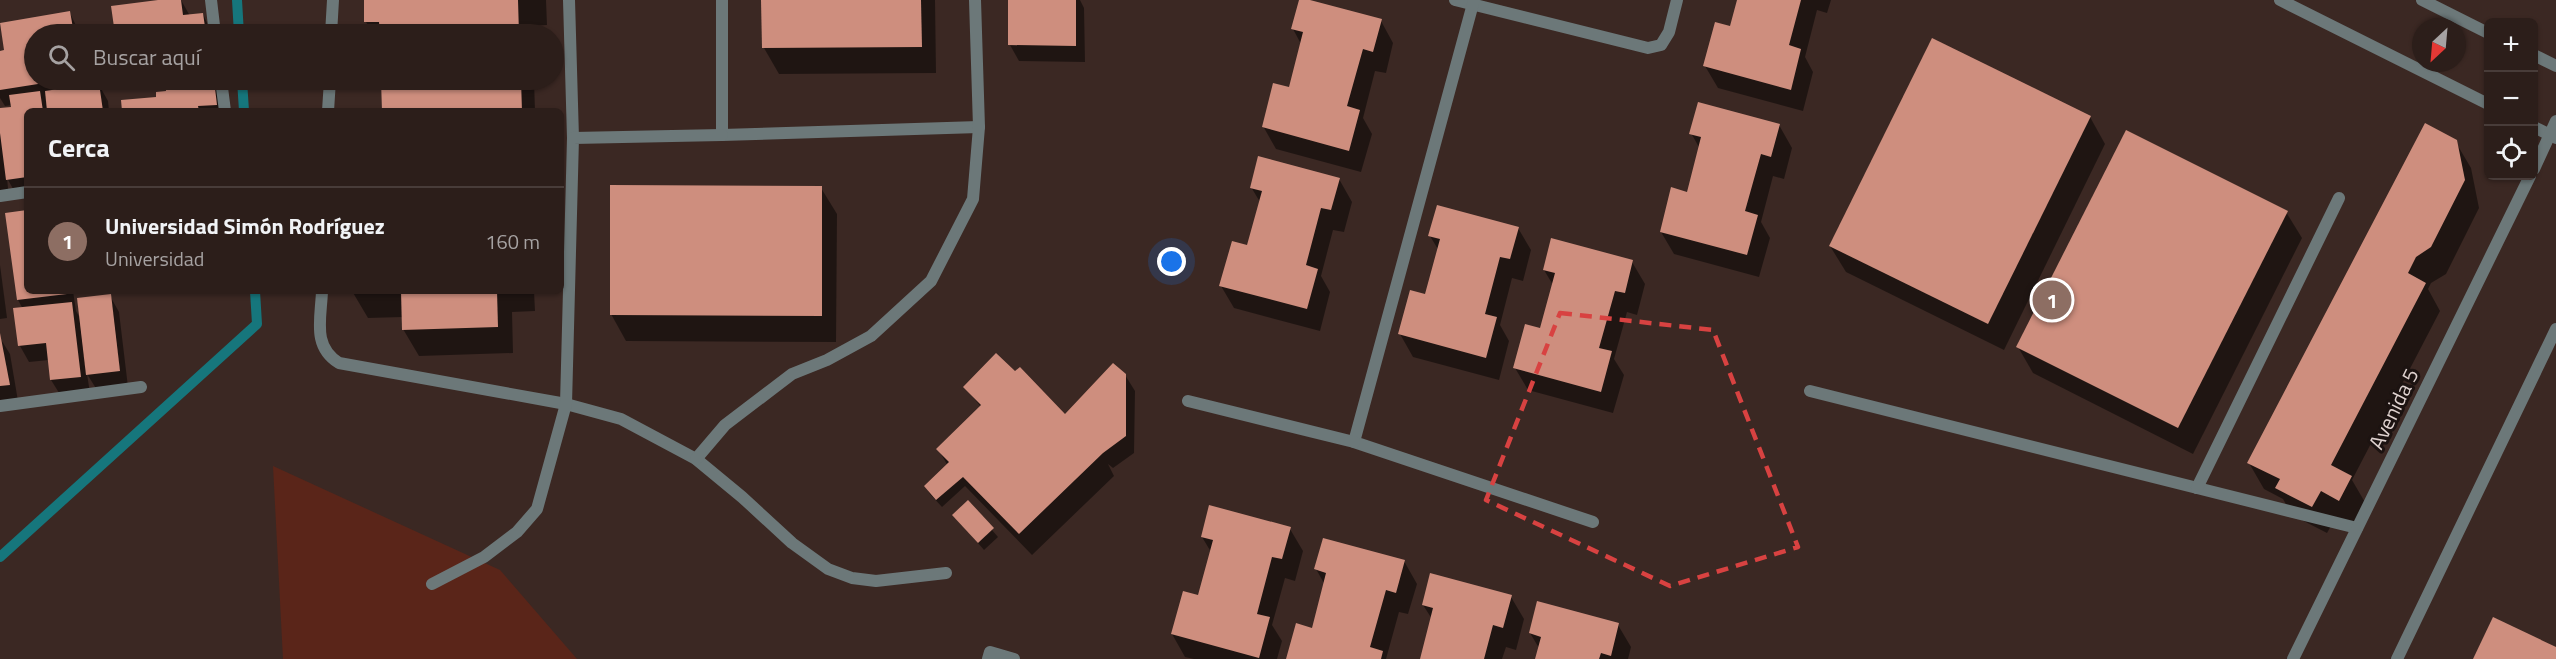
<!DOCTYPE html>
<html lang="es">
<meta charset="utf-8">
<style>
body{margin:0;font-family:"Titillium Web",sans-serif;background:#382b27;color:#f1f3f6}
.controls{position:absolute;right:18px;top:18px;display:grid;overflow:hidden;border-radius:9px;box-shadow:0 2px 4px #0004}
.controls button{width:54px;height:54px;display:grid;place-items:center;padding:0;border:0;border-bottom:2px solid #483c39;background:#2c1e1a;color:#f1f3f6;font:30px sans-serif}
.compass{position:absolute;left:2412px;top:18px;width:54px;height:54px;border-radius:50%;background:#2c1e1a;box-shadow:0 2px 4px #0004;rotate:206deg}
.you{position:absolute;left:1172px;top:262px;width:21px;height:21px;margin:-15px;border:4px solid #fff;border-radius:50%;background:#1a73e8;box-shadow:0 0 0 9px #1a73e833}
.badge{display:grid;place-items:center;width:39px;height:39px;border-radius:50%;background:#51ccd5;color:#fff;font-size:20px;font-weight:700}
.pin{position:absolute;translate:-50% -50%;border:3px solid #fff;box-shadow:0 2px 6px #0006}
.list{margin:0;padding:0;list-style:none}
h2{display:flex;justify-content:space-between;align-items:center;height:78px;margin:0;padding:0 24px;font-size:26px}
h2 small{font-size:20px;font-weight:400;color:#a6a2a2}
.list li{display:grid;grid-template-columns:39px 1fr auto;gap:18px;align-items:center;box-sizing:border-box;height:108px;padding:0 24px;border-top:2px solid #483c39}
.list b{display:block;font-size:22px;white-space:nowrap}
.list p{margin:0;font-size:20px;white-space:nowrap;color:#a6a2a2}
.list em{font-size:20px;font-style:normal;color:#a6a2a2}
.icon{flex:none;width:33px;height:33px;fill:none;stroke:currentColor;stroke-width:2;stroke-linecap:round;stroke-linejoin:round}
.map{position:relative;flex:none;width:2556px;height:659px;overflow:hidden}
.search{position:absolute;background:#2c1e1a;box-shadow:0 2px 4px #0004;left:24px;top:24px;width:540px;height:66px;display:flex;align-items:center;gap:15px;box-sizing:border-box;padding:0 21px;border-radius:33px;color:#a6a2a2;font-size:22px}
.panel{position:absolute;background:#2c1e1a;box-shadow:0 2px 4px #0004;left:24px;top:108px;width:540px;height:186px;border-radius:9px}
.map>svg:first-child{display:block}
.park{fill:#5a2519}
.shadow{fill:#0007}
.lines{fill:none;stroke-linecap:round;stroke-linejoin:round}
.stream{stroke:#16767c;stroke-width:10}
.building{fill:#ce8e7e}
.lane{stroke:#6c7879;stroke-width:12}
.street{stroke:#6c7879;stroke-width:12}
.marked{fill:none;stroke:#d84241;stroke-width:4.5;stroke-dasharray:12 8;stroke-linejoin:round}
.labels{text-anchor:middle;stroke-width:6;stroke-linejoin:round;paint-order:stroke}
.street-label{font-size:21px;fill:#e0d3d0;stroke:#1c1311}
</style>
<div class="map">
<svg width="2556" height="659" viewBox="0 0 2556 659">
<rect width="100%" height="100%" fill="#3b2823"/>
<path class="park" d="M273,466L500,570L577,659H283Z"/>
<g class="shadow">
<path d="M171,0H181L190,16L203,14L212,34H116L113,7Z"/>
<path d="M365,0H546L547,25L532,26L533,34H373L366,22Z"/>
<path d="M763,0H935L936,73L779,74L764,48Z"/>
<path d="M1010,0H1080L1084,8L1085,62L1019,61L1010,45Z"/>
<path d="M1300,0L1381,21L1393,43L1386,73L1375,71L1363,118L1372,134L1361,172L1276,149L1263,126L1290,89L1301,44L1293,29Z"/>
<path d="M1738,0H1831L1827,13L1817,10L1805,57L1813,72L1803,111L1718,88L1705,66L1731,27Z"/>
<path d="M70,13L80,34H34V80H87L88,86L99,85L108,101L109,111H27V194L17,196L7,178L9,198L0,200V110L12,108V105L5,106L0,98V52L5,51L0,24Z"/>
<path d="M162,80H218L224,111H124L168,93Z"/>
<path d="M383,80H534L535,111H384Z"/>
<path d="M2090,117L2105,144L2004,350L1846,272L1830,246Z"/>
<path d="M1779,125L1792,148L1784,179L1773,176L1761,222L1770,238L1759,277L1674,254L1661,232L1688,193L1700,149L1691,133Z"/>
<path d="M2455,141L2471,168L2479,208L2446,274L2431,283L2428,289L2440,311L2352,480L2366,504L2354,526L2336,517L2327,533L2292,515L2283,499L2264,489L2249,463Z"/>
<path d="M1339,179L1352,202L1344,232L1333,230L1321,276L1330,292L1320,331L1234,308L1221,286L1248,247L1260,202L1251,187Z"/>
<path d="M821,188L837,214L836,342L626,341L611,314Z"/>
<path d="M27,212V291H73L76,311L81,320L110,296L119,312L128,387L97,390L87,374L90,393L61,396L51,380L49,360L29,362L20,346L23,309L18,300Z"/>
<path d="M2286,212L2302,238L2193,454L2033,373L2018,347Z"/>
<path d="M1518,228L1531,250L1523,281L1512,278L1500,325L1509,341L1499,380L1413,357L1400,334L1426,296L1439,251L1430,236Z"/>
<path d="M1632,262L1645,284L1637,315L1627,312L1614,359L1624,375L1613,413L1528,390L1515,368L1541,330L1553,285L1544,270Z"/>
<path d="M0,265L7,318L0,319Z"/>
<path d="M352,291H534L535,311L512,312L513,353L419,356L403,329V317L368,318Z"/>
<path d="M0,338L10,354L18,401L0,403Z"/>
<path d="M1125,375L1135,391L1134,453L1113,468L1108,464L1114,476L1032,555L965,486L942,507L930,494L926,486L948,466L938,449L981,407L965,387L1065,417Z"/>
<path d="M968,502L998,537L984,550L954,515Z"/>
<path d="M1290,529L1303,551L1295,581L1285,578L1272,625L1282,641L1277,659H1194L1185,657L1172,634L1199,596L1211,552L1202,537Z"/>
<path d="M1404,561L1417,584L1408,614L1399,612L1386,659H1288L1313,629L1325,585L1316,569Z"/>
<path d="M1511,597L1524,619L1516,650L1506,647L1502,659H1421L1432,619L1423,605Z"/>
<path d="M1618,625L1631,647L1628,659H1536L1539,648L1530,633Z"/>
</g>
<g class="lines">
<g class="stream">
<path d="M237,0L239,34"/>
<path d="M242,80L244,111"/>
<path d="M0,557L257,324L255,291"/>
</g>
</g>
<g class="building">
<path d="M158,0H181L183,15L203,13L206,34H115L111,6Z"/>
<path d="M364,0H518L519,34H380L379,22H364Z"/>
<path d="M761,0H921L922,47L762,48Z"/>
<path d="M1008,0H1076V46L1008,45Z"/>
<path d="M1299,0H1310L1382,19L1373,52L1363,49L1347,106L1360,110L1349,151L1262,127L1273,83L1289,87L1303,32L1291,29Z"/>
<path d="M1737,0H1801L1789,45L1801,49L1791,90L1703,66L1715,22L1730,26Z"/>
<path d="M70,11L74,34H34V80L57,81L0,90V51L4,50L0,23Z"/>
<path d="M1932,38L2091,116L1988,324L1829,246Z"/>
<path d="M165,80H214L217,105L198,106L199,111H122L121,100L156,97V92L166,91Z"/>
<path d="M381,80H521L522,111H382Z"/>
<path d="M99,83L103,111H47L45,91Z"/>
<path d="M40,91L43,111H27V177L6,180L0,133V108L11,107L9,95Z"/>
<path d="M1698,102L1780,124L1771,157L1761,154L1745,211L1758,215L1747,255L1660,232L1671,187L1687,192L1701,137L1689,134Z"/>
<path d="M2425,123L2457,140L2465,180L2431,247L2416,257L2408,273L2426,283L2331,465L2352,476L2339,501L2321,491L2312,507L2275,488L2280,479L2247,463Z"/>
<path d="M2126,130L2288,211L2178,428L2016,347Z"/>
<path d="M1258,156L1340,178L1331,210L1321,208L1306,265L1318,269L1307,309L1219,286L1232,241L1247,245L1262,191L1250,188Z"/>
<path d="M610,185L822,186V316L610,315Z"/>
<path d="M1437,205L1519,227L1510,259L1500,257L1485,314L1497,317L1486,358L1398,334L1410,290L1425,294L1440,239L1428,236Z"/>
<path d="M27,210V291H67V294L17,300L5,213Z"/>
<path d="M1551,238L1633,260L1625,293L1615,291L1599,348L1612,351L1601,392L1513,368L1525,324L1540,328L1555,273L1543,270Z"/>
<path d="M401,291H497L498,327L402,330Z"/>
<path d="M111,294L120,371L86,375L77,298Z"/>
<path d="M72,302L81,377L50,380L46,343L18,346L13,308Z"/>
<path d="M0,333L10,385L0,386Z"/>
<path d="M996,353L1015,371L1020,367L1065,414L1113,363L1126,374V436L1103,453L1019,534L963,477L936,500L924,486L949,462L936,449L981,405L963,387Z"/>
<path d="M968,500L994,528L978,543L952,515Z"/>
<path d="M1209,505L1291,527L1282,559L1272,557L1257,614L1270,617L1259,658L1171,634L1183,591L1198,595L1213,540L1201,537Z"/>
<path d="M1323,538L1405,560L1396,593L1386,590L1370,647L1383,651L1381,659H1286L1296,623L1312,628L1326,573L1314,569Z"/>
<path d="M1430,573L1512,595L1503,628L1493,625L1484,659H1420L1433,608L1422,605Z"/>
<path d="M1537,601L1619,623L1611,656L1601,653L1599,659H1535L1541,637L1529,633Z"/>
<path d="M2493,617L2556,647V659H2473Z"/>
</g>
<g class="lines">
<g class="lane">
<path d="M569,0L573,138"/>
<path d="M722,0V135L979,127"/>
<path d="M331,34L333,0"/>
<path d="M328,111L330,80"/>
<path d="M322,291C321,319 312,346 339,363L566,404L621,419L696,459L742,497L792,543L828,569L852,578L876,581L946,573"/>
<path d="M1810,391L2357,528"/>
<path d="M696,459L725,425L771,390L792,374L827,360L871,336L931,281L973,199L979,127L975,0"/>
<path d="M2197,488L2339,198"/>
<path d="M432,584L484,557L517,532L537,509L566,404L573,138L722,135"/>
</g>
<g class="street">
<path d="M211,0L215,34"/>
<path d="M1455,0L1648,48L1661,45L1669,32L1677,0"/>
<path d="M1474,0L1354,442L1593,522"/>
<path d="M2280,0L2488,104"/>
<path d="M2422,0L2488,33"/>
<path d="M2534,55L2556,66"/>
<path d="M221,80L225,111"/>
<path d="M2534,127L2556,138"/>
<path d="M2534,169L2556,121"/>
<path d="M0,196L27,192"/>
<path d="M1188,401L1354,442"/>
<path d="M0,406L141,387"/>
<path d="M988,659L990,652L1014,659"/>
<path d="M2293,659L2530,176"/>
<path d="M2397,659L2556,329"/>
</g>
</g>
<path class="marked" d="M1560,313L1713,330L1798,547L1670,586L1486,500Z"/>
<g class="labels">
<g class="street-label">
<text transform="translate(2394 409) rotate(-64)" y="7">Avenida 5</text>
</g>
</g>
</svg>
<div class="controls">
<button>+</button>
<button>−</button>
<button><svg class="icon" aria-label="locate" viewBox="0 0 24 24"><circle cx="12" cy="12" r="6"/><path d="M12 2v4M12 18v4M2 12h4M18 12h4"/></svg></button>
</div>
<svg class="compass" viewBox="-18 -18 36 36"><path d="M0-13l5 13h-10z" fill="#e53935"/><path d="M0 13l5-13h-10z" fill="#a6a2a2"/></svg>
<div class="you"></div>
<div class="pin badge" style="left:2052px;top:300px;background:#8d6e63">1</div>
<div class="search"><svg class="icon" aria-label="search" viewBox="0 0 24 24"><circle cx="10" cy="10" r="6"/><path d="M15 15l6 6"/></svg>Buscar aquí</div>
<section class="panel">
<h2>Cerca<small></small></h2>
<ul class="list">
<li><span class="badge" style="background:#8d6e63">1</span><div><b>Universidad Simón Rodríguez</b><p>Universidad</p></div><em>160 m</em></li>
</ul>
</section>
</div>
